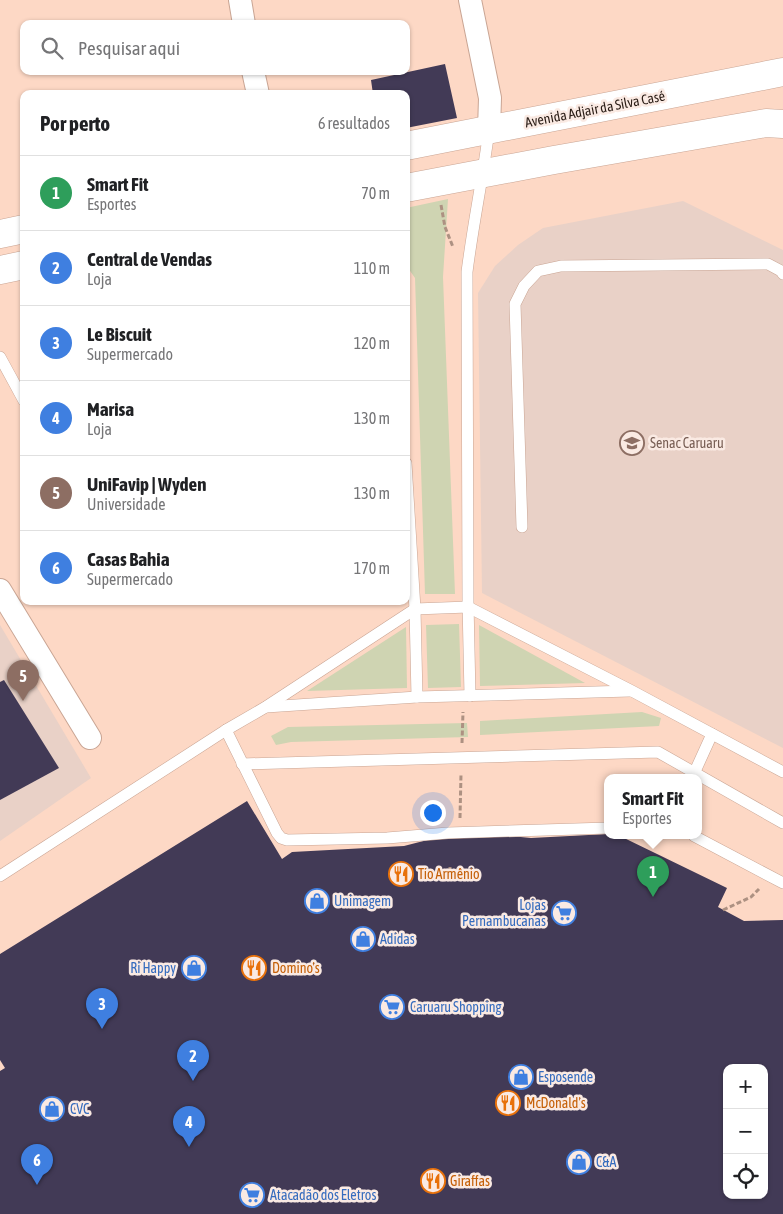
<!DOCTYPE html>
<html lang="pt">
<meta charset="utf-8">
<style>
body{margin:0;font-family:"Asap Condensed",sans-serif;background:#f6f6f6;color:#202124}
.controls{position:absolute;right:15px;bottom:15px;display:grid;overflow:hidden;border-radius:10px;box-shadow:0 1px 4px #0004}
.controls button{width:45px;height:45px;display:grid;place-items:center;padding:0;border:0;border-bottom:1px solid #e0e0e0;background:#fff;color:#202124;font:25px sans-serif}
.you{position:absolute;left:432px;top:812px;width:18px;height:18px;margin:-12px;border:4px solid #fff;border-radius:50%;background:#1a73e8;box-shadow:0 0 0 8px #1a73e833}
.badge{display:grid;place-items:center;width:32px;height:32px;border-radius:50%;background:#d93025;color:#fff;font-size:16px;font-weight:700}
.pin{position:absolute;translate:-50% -41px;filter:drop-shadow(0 1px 2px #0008)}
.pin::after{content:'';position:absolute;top:26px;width:18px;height:15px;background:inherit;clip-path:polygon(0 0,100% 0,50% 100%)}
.popup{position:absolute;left:604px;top:774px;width:98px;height:65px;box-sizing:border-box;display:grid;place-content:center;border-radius:10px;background:#fff;filter:drop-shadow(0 1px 4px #0005);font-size:16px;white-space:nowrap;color:#757577}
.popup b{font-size:19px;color:#202124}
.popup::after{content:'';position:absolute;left:50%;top:100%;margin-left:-10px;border:10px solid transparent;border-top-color:#fff}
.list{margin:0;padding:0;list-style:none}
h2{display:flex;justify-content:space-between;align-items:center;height:65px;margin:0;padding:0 20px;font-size:21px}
h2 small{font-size:16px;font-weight:400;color:#757577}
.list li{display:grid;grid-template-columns:32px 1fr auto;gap:15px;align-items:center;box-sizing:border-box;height:75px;padding:0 20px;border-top:1px solid #e0e0e0}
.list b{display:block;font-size:19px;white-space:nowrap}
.list p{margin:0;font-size:16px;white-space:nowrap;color:#757577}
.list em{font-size:16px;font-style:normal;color:#757577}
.icon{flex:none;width:28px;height:28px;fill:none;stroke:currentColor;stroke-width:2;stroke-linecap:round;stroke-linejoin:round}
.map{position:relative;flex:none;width:783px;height:1214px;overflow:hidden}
.search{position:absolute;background:#fff;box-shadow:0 1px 4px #0004;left:20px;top:20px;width:390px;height:55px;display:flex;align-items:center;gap:12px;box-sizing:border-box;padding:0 18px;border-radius:10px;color:#757577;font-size:19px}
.panel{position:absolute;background:#fff;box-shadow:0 1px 4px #0004;left:20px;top:90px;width:390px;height:515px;border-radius:10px}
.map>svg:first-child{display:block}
.education{fill:#e9d1c7}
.green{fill:#cfd4b2}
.building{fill:#423a56;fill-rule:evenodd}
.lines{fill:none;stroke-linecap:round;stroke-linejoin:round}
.lane-casing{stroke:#c9a594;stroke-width:12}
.street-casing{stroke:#c9a594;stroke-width:24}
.secondary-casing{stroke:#c9a594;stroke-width:29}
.path{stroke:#ad9182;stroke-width:3;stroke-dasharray:5 2.5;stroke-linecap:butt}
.lane{stroke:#fff;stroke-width:11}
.street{stroke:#fff;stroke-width:22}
.secondary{stroke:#fff;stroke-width:28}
.labels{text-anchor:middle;stroke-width:5;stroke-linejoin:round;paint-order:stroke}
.street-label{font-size:14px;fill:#291c15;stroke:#faeae3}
.education-label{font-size:14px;fill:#785e54;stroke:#faeae3;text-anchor:start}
.food-label{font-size:14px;fill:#c56008;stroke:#faeae3;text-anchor:start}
.shop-label{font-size:14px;fill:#366cbe;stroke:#faeae3;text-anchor:start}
</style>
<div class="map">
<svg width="783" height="1214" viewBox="0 0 783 1214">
<rect width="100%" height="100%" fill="#fdd8c5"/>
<g class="education">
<path d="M683,201L783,250V748L482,593L478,293L495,266L518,245L543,228Z"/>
<path d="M0,625L91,778L0,841Z"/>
</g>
<g class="green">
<path d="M448,199L443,277L455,594H425L415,278L406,265V208Z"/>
<path d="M459,624L461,687L428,688L426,625Z"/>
<path d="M479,625L585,683L480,686Z"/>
<path d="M406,627L407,688L307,691Z"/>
<path d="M642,712L661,718L659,726L480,735V721Z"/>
<path d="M467,723L468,737L291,742L276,745L271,736L288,727Z"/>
</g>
<g class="building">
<path d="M445,64L457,118L406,128V94H373L371,80Z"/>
<path d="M4,680L59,768L0,800V682Z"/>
<path d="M247,801L282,859L292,852L404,846L439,837L500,835L531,838L608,834V836H620L727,888L718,907L744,921L783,920V1214H0V1071L5,1068L0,1060V954ZM727,1068H764V1195H727Z"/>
</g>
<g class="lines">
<defs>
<g id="lane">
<path d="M0,357L24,401"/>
<path d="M406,463L415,609L417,697"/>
<path d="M522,527L515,304L524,286L538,271L561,266L768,264L781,271L783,274"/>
<path d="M470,696L468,602L467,272C473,224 483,177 489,130"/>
<path d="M266,707L417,697L630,691"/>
<path d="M226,730L277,833L281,838L287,840L387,838L448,833L608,828"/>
<path d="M242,764L658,752L783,823"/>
<path d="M692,778L712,734"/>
<path d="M694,836L783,883"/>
<path d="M0,876L226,730L264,708L415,609L468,607L632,691L783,772"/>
</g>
<g id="street">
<path d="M240,0L244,24"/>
<path d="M470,0L490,98L489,130"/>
<path d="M253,71L258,94"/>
<path d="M0,590L90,738"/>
</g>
<g id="secondary">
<path d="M406,146L783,72"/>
<path d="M406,188L554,160L766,123L783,124"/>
<path d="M0,234L24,229"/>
<path d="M0,270L24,265"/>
</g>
</defs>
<use href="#lane" class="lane-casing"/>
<use href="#street" class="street-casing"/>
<use href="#secondary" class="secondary-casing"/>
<g class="path">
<path d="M441,205L445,227L453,247"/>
<path d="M462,743L463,712"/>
<path d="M460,818L461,774"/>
<path d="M450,867V875"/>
<path d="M723,910L751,897L759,889"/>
</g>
<use href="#lane" class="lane"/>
<use href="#street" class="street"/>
<use href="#secondary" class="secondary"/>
</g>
<defs>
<symbol id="university-ring" viewBox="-11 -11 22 22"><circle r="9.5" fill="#faeae3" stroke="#8d6e63" stroke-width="1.5"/><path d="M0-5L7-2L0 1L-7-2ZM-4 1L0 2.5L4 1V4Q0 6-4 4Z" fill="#8d6e63"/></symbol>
<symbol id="restaurant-ring" viewBox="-11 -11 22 22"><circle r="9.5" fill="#faeae3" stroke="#e8710a" stroke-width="1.5"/><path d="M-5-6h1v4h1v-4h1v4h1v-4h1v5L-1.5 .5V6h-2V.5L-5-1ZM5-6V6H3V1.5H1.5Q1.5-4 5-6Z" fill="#e8710a"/></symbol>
<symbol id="shop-ring" viewBox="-11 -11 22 22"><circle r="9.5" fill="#faeae3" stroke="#3f7fe0" stroke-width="1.5"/><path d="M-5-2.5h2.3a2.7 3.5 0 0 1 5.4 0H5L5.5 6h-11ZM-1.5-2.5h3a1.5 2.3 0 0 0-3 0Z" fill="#3f7fe0"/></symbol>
<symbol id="supermarket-ring" viewBox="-11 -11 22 22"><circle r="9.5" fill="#faeae3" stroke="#3f7fe0" stroke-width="1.5"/><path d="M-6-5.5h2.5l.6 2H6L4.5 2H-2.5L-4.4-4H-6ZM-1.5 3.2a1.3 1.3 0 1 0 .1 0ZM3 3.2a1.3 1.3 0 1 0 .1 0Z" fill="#3f7fe0"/></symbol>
</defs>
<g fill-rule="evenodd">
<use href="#university-ring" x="618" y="429" width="28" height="28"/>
<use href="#restaurant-ring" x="387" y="860" width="28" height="28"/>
<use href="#shop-ring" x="303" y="887" width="28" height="28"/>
<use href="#supermarket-ring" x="550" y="899" width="28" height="28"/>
<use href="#shop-ring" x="349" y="925" width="28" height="28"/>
<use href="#shop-ring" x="180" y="954" width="28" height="28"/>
<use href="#restaurant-ring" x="240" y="954" width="28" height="28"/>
<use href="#supermarket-ring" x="378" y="993" width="28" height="28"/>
<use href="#shop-ring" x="507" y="1063" width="28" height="28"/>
<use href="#restaurant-ring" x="494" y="1089" width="28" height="28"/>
<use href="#shop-ring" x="38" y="1095" width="28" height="28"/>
<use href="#shop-ring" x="565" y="1148" width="28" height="28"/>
<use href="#restaurant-ring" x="419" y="1167" width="28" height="28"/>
<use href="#supermarket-ring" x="238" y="1181" width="28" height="28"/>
</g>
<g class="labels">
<g class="street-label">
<text transform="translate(595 109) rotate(-11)" y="5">Avenida Adjair da Silva Casé</text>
</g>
<g class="education-label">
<text x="650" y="448">Senac Caruaru</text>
</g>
<g class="food-label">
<text x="418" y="879">Tio Armênio</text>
<text x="272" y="973">Domino's</text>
<text x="526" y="1108">McDonald's</text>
<text x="450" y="1186">Giraffas</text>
</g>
<g class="shop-label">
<text x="334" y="906">Unimagem</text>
<text x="546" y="910" text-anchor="end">Lojas<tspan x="546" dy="16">Pernambucanas</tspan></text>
<text x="380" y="944">Adidas</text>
<text x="176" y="973" text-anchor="end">Ri Happy</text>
<text x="410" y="1012">Caruaru Shopping</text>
<text x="538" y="1082">Esposende</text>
<text x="70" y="1114">CVC</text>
<text x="596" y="1167">C&amp;A</text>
<text x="270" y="1200">Atacadão dos Eletros</text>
</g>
</g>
</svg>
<div class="controls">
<button>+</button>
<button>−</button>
<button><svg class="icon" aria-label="locate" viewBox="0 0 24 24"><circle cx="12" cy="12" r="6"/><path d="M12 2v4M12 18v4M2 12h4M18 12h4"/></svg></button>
</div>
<div class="you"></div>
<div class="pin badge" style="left:653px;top:897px;background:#2e9e5b">1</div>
<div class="popup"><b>Smart Fit</b>Esportes</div>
<div class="pin badge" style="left:193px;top:1081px;background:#3f7fe0">2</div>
<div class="pin badge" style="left:102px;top:1029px;background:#3f7fe0">3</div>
<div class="pin badge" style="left:189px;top:1147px;background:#3f7fe0">4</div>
<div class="pin badge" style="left:23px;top:701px;background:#8d6e63">5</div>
<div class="pin badge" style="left:37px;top:1185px;background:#3f7fe0">6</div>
<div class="search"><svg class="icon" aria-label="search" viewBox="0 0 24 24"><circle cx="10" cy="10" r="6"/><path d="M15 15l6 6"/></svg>Pesquisar aqui</div>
<section class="panel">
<h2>Por perto<small>6 resultados</small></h2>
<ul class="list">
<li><span class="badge" style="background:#2e9e5b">1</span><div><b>Smart Fit</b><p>Esportes</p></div><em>70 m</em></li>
<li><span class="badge" style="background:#3f7fe0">2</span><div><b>Central de Vendas</b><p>Loja</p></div><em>110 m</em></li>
<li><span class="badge" style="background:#3f7fe0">3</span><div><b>Le Biscuit</b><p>Supermercado</p></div><em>120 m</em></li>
<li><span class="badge" style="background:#3f7fe0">4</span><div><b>Marisa</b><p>Loja</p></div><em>130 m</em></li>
<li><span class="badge" style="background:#8d6e63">5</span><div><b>UniFavip | Wyden</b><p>Universidade</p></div><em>130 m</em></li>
<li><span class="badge" style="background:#3f7fe0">6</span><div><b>Casas Bahia</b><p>Supermercado</p></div><em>170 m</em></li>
</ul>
</section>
</div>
